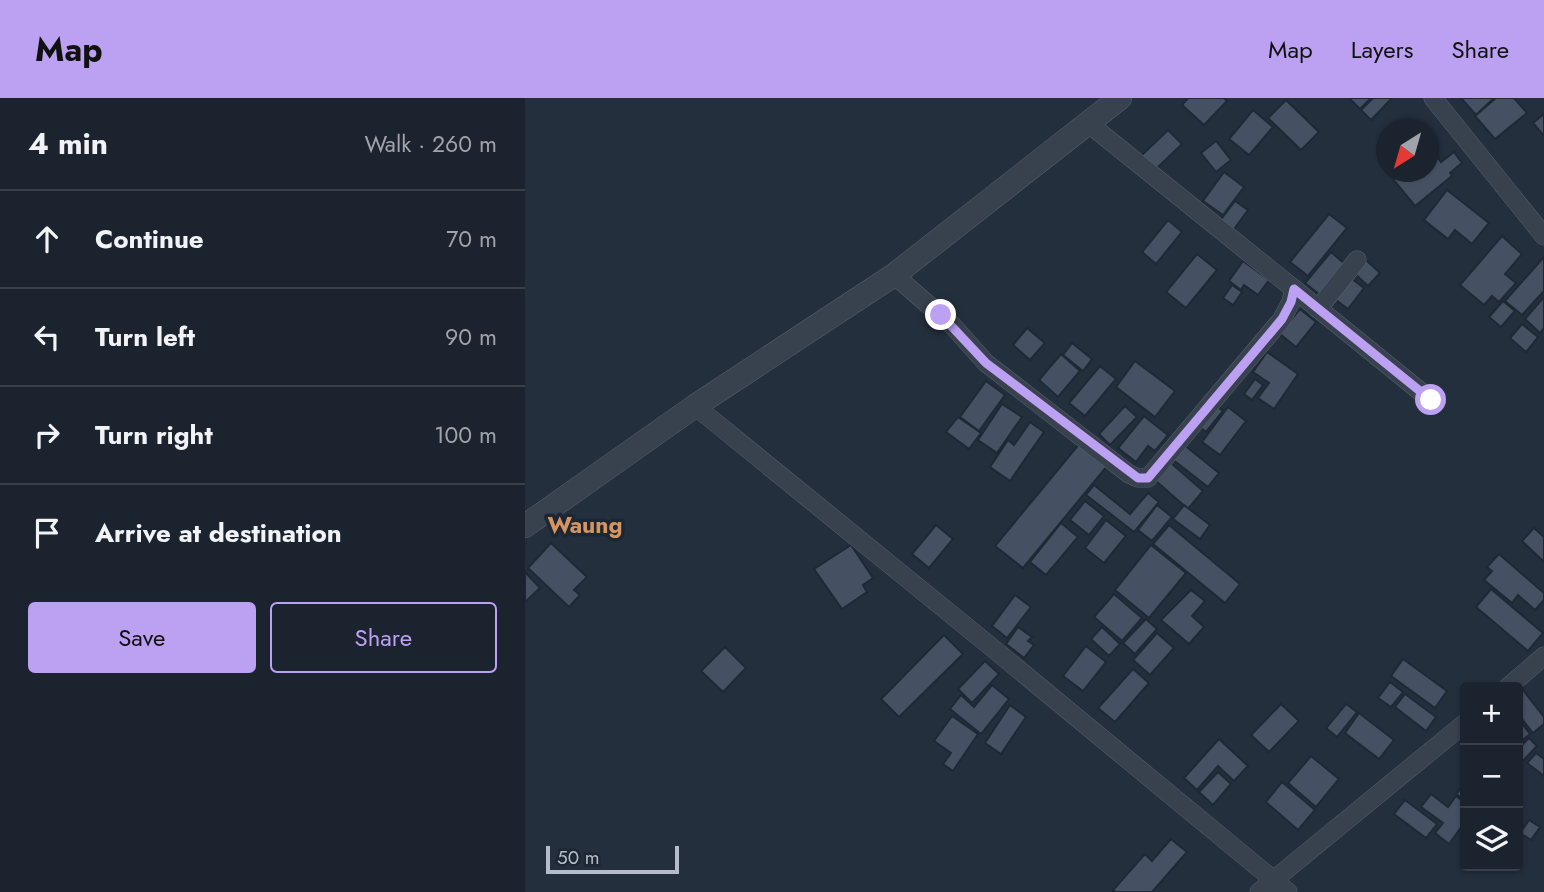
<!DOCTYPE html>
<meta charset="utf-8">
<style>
body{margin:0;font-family:Jost,sans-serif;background:#242b36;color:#f1f3f6}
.controls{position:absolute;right:21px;bottom:21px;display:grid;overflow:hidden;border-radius:7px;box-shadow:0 2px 5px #0004}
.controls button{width:63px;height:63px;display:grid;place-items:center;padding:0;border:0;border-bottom:2px solid #39404a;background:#1b232e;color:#f1f3f6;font:35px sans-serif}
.compass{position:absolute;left:851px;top:21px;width:63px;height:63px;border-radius:50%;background:#1b232e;box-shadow:0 2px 5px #0004;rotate:217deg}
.scale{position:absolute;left:21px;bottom:18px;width:133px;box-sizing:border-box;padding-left:7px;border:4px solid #b4bcc9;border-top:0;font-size:19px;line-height:24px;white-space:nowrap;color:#b4bcc9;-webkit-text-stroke:5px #1d2633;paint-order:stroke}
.stop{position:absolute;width:21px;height:21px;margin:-16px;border:5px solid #bca0f2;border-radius:50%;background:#fff}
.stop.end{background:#bca0f2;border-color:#fff;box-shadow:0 2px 7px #0008}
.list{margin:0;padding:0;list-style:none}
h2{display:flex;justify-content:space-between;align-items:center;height:91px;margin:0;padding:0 28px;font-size:30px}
h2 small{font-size:23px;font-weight:400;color:#a0a4aa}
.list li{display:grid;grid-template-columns:46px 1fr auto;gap:21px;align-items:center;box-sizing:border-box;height:98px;padding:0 28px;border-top:2px solid #39404a}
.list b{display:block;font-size:26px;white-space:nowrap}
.list em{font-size:23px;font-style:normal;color:#a0a4aa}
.actions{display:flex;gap:14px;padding:21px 28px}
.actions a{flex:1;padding:16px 0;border:2px solid #bca0f2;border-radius:7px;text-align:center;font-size:24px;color:#bca0f2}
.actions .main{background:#bca0f2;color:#111}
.icon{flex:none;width:38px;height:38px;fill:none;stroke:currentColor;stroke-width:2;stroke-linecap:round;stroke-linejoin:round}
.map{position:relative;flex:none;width:1019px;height:794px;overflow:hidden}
header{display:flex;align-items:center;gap:42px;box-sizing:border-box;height:98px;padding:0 35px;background:#bca0f2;color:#111}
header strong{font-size:33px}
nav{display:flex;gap:38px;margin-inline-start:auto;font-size:24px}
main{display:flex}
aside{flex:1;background:#1b232e}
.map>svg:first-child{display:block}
.building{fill:#455162;stroke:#1f2835;stroke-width:2}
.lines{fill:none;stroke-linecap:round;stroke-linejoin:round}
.minor-casing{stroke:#565f6c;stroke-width:19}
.tertiary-casing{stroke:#565f6c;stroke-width:24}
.minor{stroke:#38414e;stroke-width:18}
.tertiary{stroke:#38414e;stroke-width:23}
.route{stroke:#bca0f2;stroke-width:9}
.labels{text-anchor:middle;stroke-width:7;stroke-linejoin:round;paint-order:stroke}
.quarter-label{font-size:23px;font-weight:bold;fill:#d59563;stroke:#1d2633}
</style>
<header>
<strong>Map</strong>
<nav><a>Map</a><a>Layers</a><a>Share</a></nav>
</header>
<main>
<aside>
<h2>4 min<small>Walk · 260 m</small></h2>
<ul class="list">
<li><svg class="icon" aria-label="ahead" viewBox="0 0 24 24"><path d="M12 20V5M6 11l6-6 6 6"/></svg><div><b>Continue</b></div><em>70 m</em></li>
<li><svg class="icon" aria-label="left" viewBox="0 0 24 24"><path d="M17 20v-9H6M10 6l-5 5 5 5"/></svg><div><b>Turn left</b></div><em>90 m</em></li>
<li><svg class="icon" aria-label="right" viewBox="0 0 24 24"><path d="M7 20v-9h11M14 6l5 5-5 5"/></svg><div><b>Turn right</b></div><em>100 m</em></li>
<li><svg class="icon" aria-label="arrive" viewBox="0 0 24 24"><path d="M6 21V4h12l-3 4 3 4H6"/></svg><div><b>Arrive at destination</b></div></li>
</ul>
<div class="actions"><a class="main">Save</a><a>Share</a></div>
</aside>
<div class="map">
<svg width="1019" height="794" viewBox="0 0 1019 794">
<rect width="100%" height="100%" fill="#242f3e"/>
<g class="building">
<path d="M663,0H699L702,3L679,27L657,7Z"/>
<path d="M824,0H846L835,11Z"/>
<path d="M848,0H867L846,22L836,12Z"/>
<path d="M936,0H969L951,17Z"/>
<path d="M971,0H989L1002,15L970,41L950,18Z"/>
<path d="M761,2L794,34L776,52L743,20Z"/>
<path d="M728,12L748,29L724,57L704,41Z"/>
<path d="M1019,16V38L1008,25Z"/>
<path d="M643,32L657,46L630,72L616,58Z"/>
<path d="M691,43L706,62L691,74L676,55Z"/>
<path d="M904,47L916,64L929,54L937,65L925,75L927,78L890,108L863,75L904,74Z"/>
<path d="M699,74L719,89L698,117L678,103Z"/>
<path d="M922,92L964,125L947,146L930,132L923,141L899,122Z"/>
<path d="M710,103L723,112L704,138L691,128Z"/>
<path d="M804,116L822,130L783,178L765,164Z"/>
<path d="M643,122L657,134L631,166L617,154Z"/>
<path d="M977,138L997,156L980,176L991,185L974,204L967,198L959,207L935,187Z"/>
<path d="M806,154L821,167L795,197L780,185Z"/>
<path d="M672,156L692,172L661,210L641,194Z"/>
<path d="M1019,159V193L997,217L980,203Z"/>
<path d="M841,162L855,175L843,188L829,175Z"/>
<path d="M718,163L744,182L733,197L719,187L716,192L704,183Z"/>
<path d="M823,178L839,190L823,211L807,199Z"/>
<path d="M707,187L717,194L708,207L698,200Z"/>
<path d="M1019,199V230L1015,235L1000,221Z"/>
<path d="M978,203L990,213L976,229L964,219Z"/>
<path d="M775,211L791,224L771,249L755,236Z"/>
<path d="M997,226L1013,239L1001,254L985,240Z"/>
<path d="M502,230L520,245L505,262L488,247Z"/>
<path d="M547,245L567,261L558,273L538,257Z"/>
<path d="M742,254L773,276L749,311L733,300L744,285L728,274Z"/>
<path d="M536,256L555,273L533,299L514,282Z"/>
<path d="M610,263L650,293L630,319L591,289Z"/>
<path d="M575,268L591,281L560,318L544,305Z"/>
<path d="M730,281L738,287L727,302L719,296Z"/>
<path d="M461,283L480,297L454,333L435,319Z"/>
<path d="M477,306L497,319L472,355L453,342Z"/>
<path d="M689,306L698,313L681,334L672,327Z"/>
<path d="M600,308L612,319L585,347L574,336Z"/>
<path d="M703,309L721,323L695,357L677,344Z"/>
<path d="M619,318L643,337L630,353L623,348L611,364L593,350Z"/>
<path d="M433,319L456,335L444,351L421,334Z"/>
<path d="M505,324L519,334L485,383L465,369L483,342L489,347Z"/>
<path d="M555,345L583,367L498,470L470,448Z"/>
<path d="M658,346L694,375L683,389L647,361Z"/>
<path d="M646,365L678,393L663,411L631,383Z"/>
<path d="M569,387L605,416L623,395L634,404L609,434L561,397Z"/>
<path d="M560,403L579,418L564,437L545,422Z"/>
<path d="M632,407L647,419L627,443L613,432Z"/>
<path d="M659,407L685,427L675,441L648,421Z"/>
<path d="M581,422L601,438L579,465L560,450Z"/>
<path d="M536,425L553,439L521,477L505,464Z"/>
<path d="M411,427L428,441L404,470L387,456Z"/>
<path d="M644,427L715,486L700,505L628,446Z"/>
<path d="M1009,430L1019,439V464L997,443Z"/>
<path d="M26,445L62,479L49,492L55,497L44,509L3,470Z"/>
<path d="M326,447L348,480L338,487L342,494L317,511L289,471Z"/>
<path d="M626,447L661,475L624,520L590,492Z"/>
<path d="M974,456L1019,495V502L1010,512L993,497L987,505L959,482L967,473L962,469Z"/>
<path d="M0,474L15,490L0,504Z"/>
<path d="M966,491L1018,535L1003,553L951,509Z"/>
<path d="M666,492L680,503L667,518L679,529L664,546L636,522Z"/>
<path d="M589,496L617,520L597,543L569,519Z"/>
<path d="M490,497L506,509L482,540L467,528Z"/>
<path d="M621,521L632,531L610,556L598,545Z"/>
<path d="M493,529L507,539L503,543L509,547L499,560L481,546Z"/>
<path d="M577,529L595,546L584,558L566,541Z"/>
<path d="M632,535L649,550L625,577L608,562Z"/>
<path d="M419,537L438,556L374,619L356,601Z"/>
<path d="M561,548L581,564L558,593L538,578Z"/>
<path d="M200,549L221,570L198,594L176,573Z"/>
<path d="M878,561L922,593L910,610L866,578Z"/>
<path d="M460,563L474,576L447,605L433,591Z"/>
<path d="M608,571L624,585L590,624L573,610Z"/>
<path d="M865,584L878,594L866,609L853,600Z"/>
<path d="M467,587L484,601L456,636L425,611L436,597L449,609Z"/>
<path d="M998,592L1019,619V626L1008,635L993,616V596Z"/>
<path d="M880,596L911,619L901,633L870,609Z"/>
<path d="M756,606L774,623L744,654L726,637Z"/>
<path d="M821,606L832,614L812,639L801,630Z"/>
<path d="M485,607L501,619L476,656L460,645Z"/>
<path d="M834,615L869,642L854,661L820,635Z"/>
<path d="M427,618L453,636L428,673L418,666L426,655L409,643Z"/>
<path d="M993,620L1005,636L993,646Z"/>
<path d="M1004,640L1012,648L995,666L993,663V651Z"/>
<path d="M694,641L723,668L709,683L693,668L672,692L659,680Z"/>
<path d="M1011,655L1019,661V678L1002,665Z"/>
<path d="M786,658L814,681L791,709L763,685Z"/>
<path d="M693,674L706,686L688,707L674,694Z"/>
<path d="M757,684L790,712L773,732L741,704Z"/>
<path d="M940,685V703L931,696Z"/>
<path d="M906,696L923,709L931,698L940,705V724L924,746L910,735L918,725L896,709Z"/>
<path d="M880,702L912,726L901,740L869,716Z"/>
<path d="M1004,722L1015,729L1006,742L995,735Z"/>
<path d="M646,741L662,754L627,794H591L588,792L620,756L627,763Z"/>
</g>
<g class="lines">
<defs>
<g id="minor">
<path d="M908,0L1019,138"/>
<path d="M369,177L428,228L461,265L604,376L613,380H623L757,221L766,204L769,191L563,25"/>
<path d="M769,191L906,302"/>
<path d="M793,211L832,162"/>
<path d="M170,308L470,552L763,794"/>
<path d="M983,589L1019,558"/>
<path d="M734,794L940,625"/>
</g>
<path id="tertiary" d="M0,428L170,308L369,177L595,0"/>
</defs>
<use href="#minor" class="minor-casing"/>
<use href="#tertiary" class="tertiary-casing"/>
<use href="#minor" class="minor"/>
<use href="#tertiary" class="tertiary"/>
</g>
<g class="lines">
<path class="route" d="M416,217L461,265L613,380H623L757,221L766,204L769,191L906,302"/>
</g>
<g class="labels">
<g class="quarter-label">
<text x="60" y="435">Waung</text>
</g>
</g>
</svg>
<div class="controls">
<button>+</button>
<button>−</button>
<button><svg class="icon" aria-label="layers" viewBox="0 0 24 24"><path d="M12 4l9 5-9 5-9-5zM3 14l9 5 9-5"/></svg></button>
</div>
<svg class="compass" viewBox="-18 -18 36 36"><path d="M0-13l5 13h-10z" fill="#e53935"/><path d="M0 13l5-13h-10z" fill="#a0a4aa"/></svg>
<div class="scale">50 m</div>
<div class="stop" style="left:906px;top:302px"></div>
<div class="stop end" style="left:416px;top:217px"></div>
</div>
</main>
